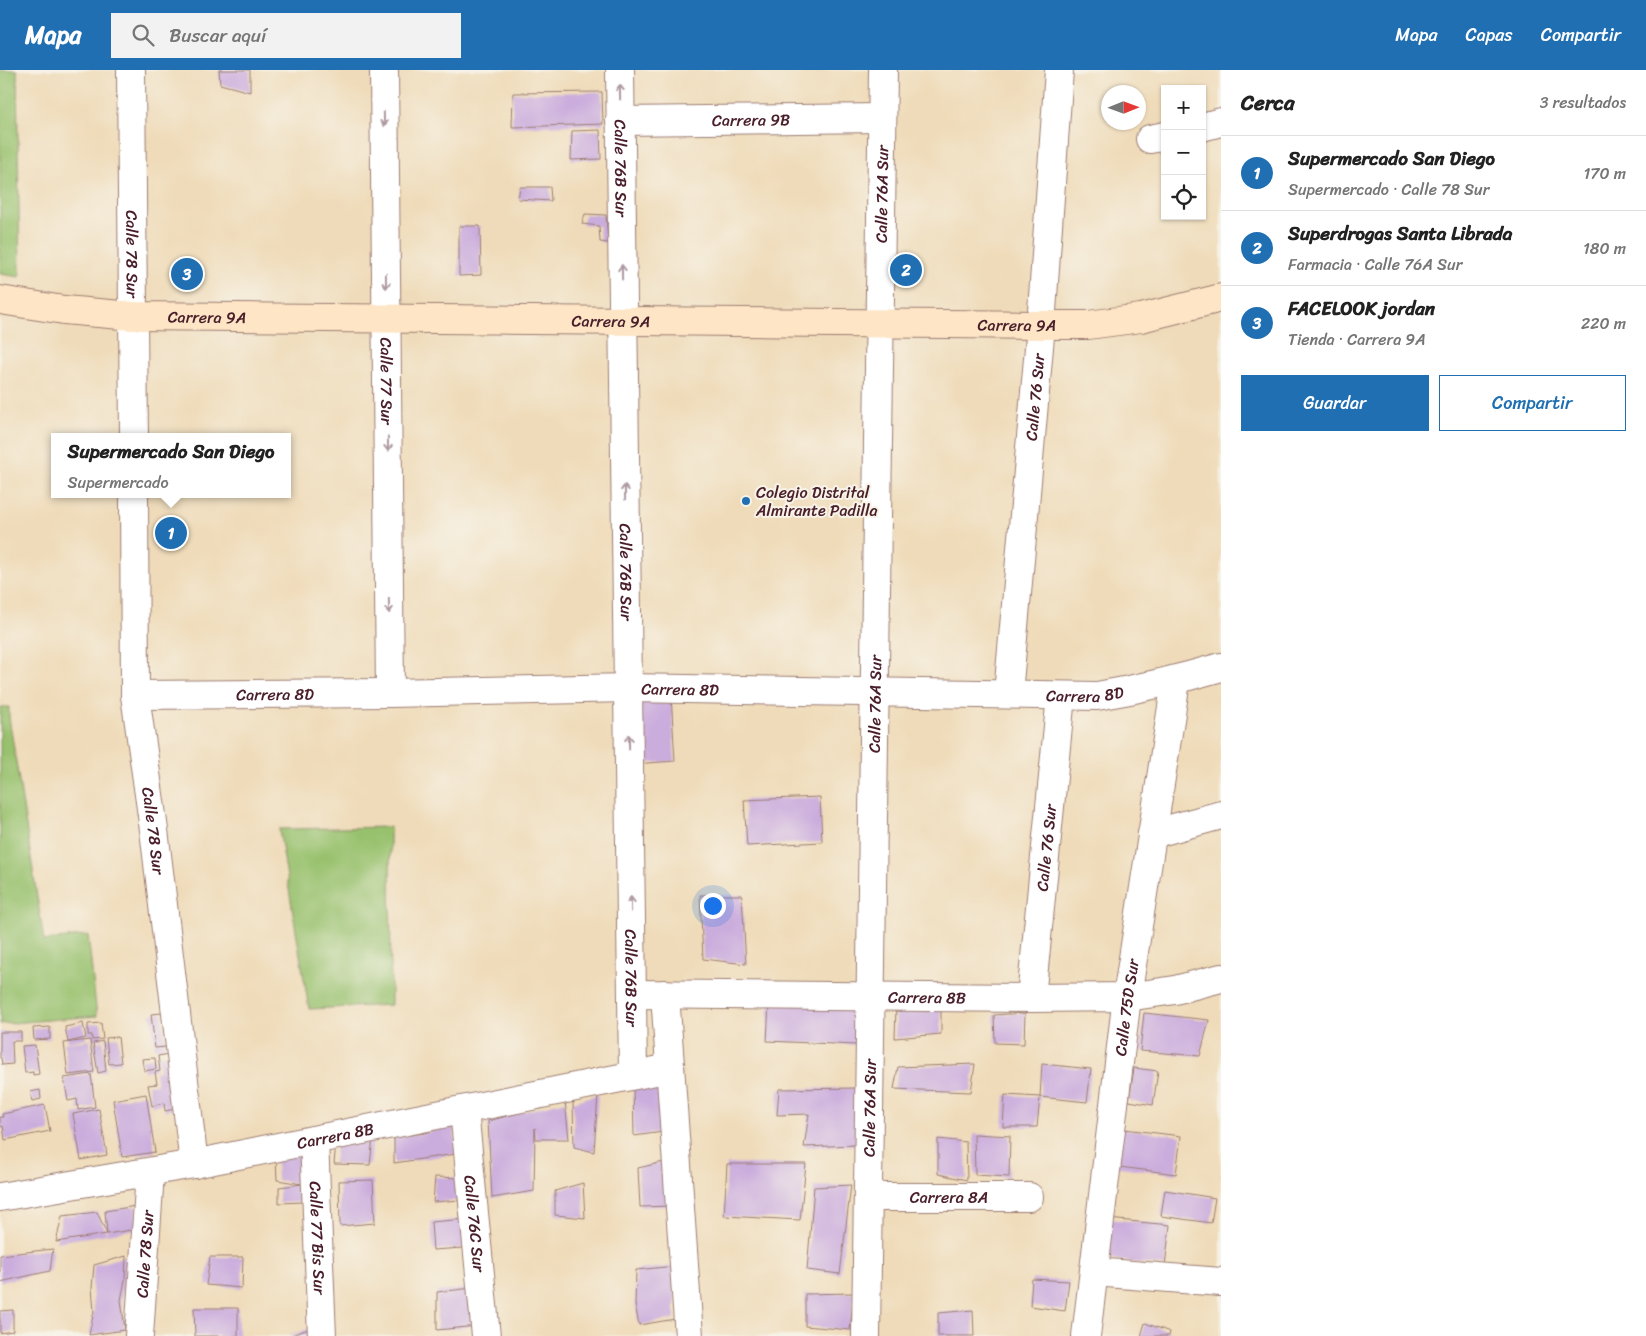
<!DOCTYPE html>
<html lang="es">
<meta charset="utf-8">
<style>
body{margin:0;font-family:Sriracha,sans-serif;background:#f2f2f2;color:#222}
.controls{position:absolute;right:15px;top:15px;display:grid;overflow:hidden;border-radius:0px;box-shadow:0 1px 4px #0004}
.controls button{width:45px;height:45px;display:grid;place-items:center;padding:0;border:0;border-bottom:1px solid #e0e0e0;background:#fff;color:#222;font:25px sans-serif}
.compass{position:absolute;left:1101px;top:15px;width:45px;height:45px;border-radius:50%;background:#fff;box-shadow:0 1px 4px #0004;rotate:89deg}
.you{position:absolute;left:712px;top:835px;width:18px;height:18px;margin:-12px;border:4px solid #fff;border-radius:50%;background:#1a73e8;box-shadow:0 0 0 8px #1a73e833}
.badge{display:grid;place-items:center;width:32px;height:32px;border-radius:50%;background:#1f6fb2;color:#fff;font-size:16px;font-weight:700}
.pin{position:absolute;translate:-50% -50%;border:2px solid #fff;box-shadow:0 1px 5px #0006}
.popup{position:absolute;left:51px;top:363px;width:240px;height:65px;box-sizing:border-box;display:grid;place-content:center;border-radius:0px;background:#fff;filter:drop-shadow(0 1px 4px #0005);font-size:16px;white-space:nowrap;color:#767676}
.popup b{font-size:19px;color:#222}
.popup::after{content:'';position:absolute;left:50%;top:100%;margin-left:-10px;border:10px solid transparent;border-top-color:#fff}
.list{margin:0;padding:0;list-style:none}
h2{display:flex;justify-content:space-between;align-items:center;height:65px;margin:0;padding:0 20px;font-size:21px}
h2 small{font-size:16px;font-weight:400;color:#767676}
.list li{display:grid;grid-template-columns:32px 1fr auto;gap:15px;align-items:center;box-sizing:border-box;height:75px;padding:0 20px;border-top:1px solid #e0e0e0}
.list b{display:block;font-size:19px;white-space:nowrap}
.list p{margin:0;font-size:16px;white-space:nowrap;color:#767676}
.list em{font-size:16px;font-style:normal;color:#767676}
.actions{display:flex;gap:10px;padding:15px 20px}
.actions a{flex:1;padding:11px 0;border:1px solid #1f6fb2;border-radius:0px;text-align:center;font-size:18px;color:#1f6fb2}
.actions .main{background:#1f6fb2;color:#fff}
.icon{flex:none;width:28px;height:28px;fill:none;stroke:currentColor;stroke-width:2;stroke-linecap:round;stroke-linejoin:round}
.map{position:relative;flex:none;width:1221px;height:1266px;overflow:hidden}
header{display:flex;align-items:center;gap:30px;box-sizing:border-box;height:70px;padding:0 25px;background:#1f6fb2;color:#fff}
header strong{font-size:24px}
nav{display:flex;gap:28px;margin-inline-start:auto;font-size:18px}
.search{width:350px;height:45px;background:#f2f2f2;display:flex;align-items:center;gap:12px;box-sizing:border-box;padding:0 18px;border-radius:0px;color:#767676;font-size:19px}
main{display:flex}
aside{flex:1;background:#fff}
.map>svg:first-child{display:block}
.green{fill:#98c16d;stroke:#71704c}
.building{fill:#caacdd}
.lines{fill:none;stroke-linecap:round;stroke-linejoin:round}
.street-casing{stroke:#9c7d72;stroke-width:30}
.secondary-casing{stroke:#9c7d72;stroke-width:30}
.street{stroke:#fff;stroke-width:28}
.secondary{stroke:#fde5c5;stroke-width:28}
.oneway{stroke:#ae9aa0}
.poi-dot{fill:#1f6fb2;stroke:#f7f3e8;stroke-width:2}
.labels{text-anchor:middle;stroke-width:4;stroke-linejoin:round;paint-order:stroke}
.street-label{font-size:16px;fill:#4a1f2b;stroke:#f7f3e8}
.poi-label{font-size:16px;fill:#4a1f2b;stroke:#f7f3e8;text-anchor:start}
</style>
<header>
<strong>Mapa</strong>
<div class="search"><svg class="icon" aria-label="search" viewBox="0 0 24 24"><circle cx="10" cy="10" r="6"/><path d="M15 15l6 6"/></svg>Buscar aquí</div>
<nav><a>Mapa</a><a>Capas</a><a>Compartir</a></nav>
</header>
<main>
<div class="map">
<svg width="1221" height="1266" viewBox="0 0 1221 1266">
<rect width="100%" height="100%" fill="#f7f3e8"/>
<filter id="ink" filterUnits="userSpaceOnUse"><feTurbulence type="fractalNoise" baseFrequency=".02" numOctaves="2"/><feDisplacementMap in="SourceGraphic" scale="10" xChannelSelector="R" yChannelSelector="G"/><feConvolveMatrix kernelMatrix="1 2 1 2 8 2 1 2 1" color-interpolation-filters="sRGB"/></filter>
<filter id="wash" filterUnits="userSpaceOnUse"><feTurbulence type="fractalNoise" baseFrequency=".0096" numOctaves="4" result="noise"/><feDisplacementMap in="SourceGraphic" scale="20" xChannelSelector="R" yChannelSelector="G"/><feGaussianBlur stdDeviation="1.12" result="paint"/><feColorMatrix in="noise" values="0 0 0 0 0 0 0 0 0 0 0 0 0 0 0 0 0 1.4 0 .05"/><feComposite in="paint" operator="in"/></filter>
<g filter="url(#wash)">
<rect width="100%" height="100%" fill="#efdbb9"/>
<g class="green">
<path d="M0,0H17L20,207L0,204Z"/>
<path d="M0,637H9V647L44,871L88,865L97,946L0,954Z"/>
<path d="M390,757L391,935L309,939L279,759Z"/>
</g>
<g id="blocks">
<g class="building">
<path d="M219,0H250V22L220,14Z"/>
<path d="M602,22L603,54L512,57L513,23Z"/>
<path d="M600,60L601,89L571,90L572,61Z"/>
<path d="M520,117H550L551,131L518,129Z"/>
<path d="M585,144L606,145L608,173L600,172L599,156L582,154Z"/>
<path d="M459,156H480L481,205L459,206Z"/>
<path d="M671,625L675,691L634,694L639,627Z"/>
<path d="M820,727L822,772L747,776L744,730Z"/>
<path d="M700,825H742L746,894L703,889Z"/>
<path d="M769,933L857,936L856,975L767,971Z"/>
<path d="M896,936H941V964L895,968Z"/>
<path d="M162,943L166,977L155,978L151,944Z"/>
<path d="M1025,943L1024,974L995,973L994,945Z"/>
<path d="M1144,943L1209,950L1200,986L1140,981Z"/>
<path d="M83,953L86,968L68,972L65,957Z"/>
<path d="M101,953L103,969L92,970V965H88V954Z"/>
<path d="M50,957V969L34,970L33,958Z"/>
<path d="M0,962H21V971H12L13,994L2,995L1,988H0Z"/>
<path d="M118,967L121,993L109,994L106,968Z"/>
<path d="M90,970L94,1002L68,1005L64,973Z"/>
<path d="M103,971L106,1001L98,1003L93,973Z"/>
<path d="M35,975L39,1004L33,1005V1002L25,1003L22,976Z"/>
<path d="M174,983L184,1037L165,1041L164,1033L152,1036L148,1015L157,1014L155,1002L160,1001L158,986Z"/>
<path d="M155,988L156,999L144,1001L142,989Z"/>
<path d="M975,994L971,1022L894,1019L898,997Z"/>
<path d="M1042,994L1091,999L1087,1032L1040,1027Z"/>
<path d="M1134,998L1158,1001L1153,1035L1129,1031Z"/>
<path d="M91,1004L95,1037L78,1040L77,1029L68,1031L64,1008Z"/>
<path d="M664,1009L663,1062L634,1066L633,1016Z"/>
<path d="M858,1018L856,1075L804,1077L809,1044L777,1045L779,1019Z"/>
<path d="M40,1020L41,1029L32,1031L30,1022Z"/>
<path d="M146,1024L155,1082L122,1087L113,1030Z"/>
<path d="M598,1024L594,1082L574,1077L573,1032Z"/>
<path d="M1005,1025L1040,1027L1037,1057H1003Z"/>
<path d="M565,1031L569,1069H536L535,1058L534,1121L492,1128L488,1051Z"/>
<path d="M45,1035L50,1061L5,1070L3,1056L0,1057V1047H3L2,1044Z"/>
<path d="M99,1039L107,1085L81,1090L73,1044Z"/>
<path d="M454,1054L456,1084L394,1093V1067L425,1063Z"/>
<path d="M1116,1058L1181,1066L1176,1104L1111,1096Z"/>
<path d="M974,1064L1010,1066L1009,1107L975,1105Z"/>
<path d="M373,1067L370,1095L334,1094L336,1073Z"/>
<path d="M938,1069L966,1072L967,1110L938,1104Z"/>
<path d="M302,1085V1114L277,1110L276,1089Z"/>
<path d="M668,1091L670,1136L640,1137L638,1098Z"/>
<path d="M727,1094H806L800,1150L724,1146Z"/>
<path d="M435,1107L461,1108V1130L433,1132Z"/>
<path d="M373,1110L375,1153L340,1156L339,1111Z"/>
<path d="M583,1113L585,1148L555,1145V1121Z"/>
<path d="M302,1114L304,1132L279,1133V1117Z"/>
<path d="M851,1115L840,1204L807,1200L814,1117Z"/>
<path d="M1165,1120L1215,1128L1211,1153L1161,1146Z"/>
<path d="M136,1136L137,1159L107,1164L56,1172L62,1146L97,1142L107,1164L105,1141Z"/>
<path d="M465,1149L463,1178L433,1180L431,1152Z"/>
<path d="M1108,1149L1170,1155L1165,1196L1104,1189Z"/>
<path d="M53,1179L50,1201L0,1212V1185Z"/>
<path d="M126,1186L125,1210L121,1230L125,1260L89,1265L94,1241L92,1218L94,1195Z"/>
<path d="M210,1187H243L242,1218L206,1215Z"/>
<path d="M675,1196V1249L639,1255L635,1234L636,1200Z"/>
<path d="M1032,1209L1069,1211L1065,1241L1030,1236Z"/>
<path d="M473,1218L477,1256L437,1260V1222Z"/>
<path d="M854,1223L850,1260L805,1256V1224Z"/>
<path d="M194,1238H238V1266H195Z"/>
<path d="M13,1240V1261L0,1263V1241Z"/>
<path d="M973,1240L974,1266H938V1243Z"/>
<path d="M1145,1253L1170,1262L1169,1266H1141Z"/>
<path d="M311,1258V1266H289Z"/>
</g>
</g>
</g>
<g filter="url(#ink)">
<use href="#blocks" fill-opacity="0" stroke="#9c7d72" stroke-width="1"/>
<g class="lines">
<defs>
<g id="street">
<path id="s1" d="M131,0L134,367"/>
<path id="s2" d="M384,0L390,623"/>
<path id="s3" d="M620,0L633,1005"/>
<path id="s4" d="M620,51L882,48"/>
<path d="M1202,57L1221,52"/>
<path d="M1150,69L1165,66"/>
<path id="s5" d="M134,424L135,625L154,760L194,1094"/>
<path id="s6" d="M1008,624L1041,255L1059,0"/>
<path id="s7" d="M135,625L390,623L628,618L1097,626C1139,619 1180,609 1221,597"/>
<path d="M1152,764L1221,745"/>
<path id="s8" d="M632,924L1031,928L1127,927L1175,920L1221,908"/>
<path d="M665,924L689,1266"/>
<path id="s9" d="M1031,928L1061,626"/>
<path id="s10" d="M464,1040L486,1266"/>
<path id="s11" d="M314,1070L322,1266"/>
<path id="s12" d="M0,1127L194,1094L670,998"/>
<path id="s13" d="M868,1127H1029"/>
<path d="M1094,1202L1221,1212"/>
<path id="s14" d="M139,1266L150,1103"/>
<path id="s15" d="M866,1266L883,0"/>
<path id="s16" d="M1086,1266L1127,927L1176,611"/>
</g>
<g id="secondary">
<path id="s17" d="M0,230L64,240L133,246L1041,255H1088L1141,248L1221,228"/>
</g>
</defs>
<use href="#street" class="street-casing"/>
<use href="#secondary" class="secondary-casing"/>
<use href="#street" class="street"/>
<use href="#secondary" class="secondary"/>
</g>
<defs><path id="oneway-shaft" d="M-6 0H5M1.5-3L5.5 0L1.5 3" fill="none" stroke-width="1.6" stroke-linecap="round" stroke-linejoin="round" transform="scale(1.25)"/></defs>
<g class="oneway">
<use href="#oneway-shaft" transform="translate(620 22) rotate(-91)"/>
<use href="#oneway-shaft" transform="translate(384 49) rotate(89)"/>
<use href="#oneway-shaft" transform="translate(622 202) rotate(-91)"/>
<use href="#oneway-shaft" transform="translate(386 211) rotate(89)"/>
<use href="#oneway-shaft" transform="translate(388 374) rotate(89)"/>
<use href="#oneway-shaft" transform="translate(625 422) rotate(-91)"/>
<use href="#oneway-shaft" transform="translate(389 536) rotate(89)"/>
<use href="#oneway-shaft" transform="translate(629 672) rotate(-91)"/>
<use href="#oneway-shaft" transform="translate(631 834) rotate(-91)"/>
</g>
</g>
<circle class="poi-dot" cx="746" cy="431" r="5"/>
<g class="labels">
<g class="street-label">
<text dy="6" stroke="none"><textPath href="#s4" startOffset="131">Carrera 9B</textPath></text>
<text dy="6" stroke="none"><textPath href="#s3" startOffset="98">Calle 76B Sur</textPath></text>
<text dy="6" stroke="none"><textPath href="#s15" startOffset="1142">Calle 76A Sur</textPath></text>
<text dy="6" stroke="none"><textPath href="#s1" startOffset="184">Calle 78 Sur</textPath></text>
<text dy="6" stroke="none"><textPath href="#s17" startOffset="208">Carrera 9A</textPath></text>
<text dy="6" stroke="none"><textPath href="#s17" startOffset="612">Carrera 9A</textPath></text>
<text dy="6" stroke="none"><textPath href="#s17" startOffset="1018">Carrera 9A</textPath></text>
<text dy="6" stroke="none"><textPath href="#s2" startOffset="311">Calle 77 Sur</textPath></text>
<text dy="6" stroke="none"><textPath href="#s6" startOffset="298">Calle 76 Sur</textPath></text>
<text dy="6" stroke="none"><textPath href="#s3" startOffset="502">Calle 76B Sur</textPath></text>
<text dy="6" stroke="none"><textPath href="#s7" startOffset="545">Carrera 8D</textPath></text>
<text dy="6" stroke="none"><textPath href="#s7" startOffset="950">Carrera 8D</textPath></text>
<text dy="6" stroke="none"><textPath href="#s7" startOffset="140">Carrera 8D</textPath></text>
<text dy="6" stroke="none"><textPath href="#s15" startOffset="632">Calle 76A Sur</textPath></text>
<text dy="6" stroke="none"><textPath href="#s5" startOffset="338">Calle 78 Sur</textPath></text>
<text dy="6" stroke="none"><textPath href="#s9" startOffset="151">Calle 76 Sur</textPath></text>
<text dy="6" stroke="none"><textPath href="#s3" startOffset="908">Calle 76B Sur</textPath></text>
<text dy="6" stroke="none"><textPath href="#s8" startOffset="295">Carrera 8B</textPath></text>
<text dy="6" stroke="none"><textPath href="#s16" startOffset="331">Calle 75D Sur</textPath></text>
<text dy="6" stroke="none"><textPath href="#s15" startOffset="228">Calle 76A Sur</textPath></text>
<text dy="6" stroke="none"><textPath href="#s12" startOffset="341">Carrera 8B</textPath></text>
<text dy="6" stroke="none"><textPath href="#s13" startOffset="81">Carrera 8A</textPath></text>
<text dy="6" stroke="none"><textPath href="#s10" startOffset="114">Calle 76C Sur</textPath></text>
<text dy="6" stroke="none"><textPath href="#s11" startOffset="98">Calle 77 Bis Sur</textPath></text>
<text dy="6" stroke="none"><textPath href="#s14" startOffset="82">Calle 78 Sur</textPath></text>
</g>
<g class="poi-label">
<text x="756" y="428">Colegio Distrital<tspan x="756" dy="18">Almirante Padilla</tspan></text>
</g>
</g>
</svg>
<div class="controls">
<button>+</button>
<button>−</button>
<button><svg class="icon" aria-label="locate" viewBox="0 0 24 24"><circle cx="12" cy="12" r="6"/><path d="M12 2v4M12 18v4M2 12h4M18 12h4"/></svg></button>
</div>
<svg class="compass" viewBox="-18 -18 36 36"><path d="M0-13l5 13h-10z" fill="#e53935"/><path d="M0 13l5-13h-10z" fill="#767676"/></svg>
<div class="you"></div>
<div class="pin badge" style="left:171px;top:463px">1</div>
<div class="popup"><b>Supermercado San Diego</b>Supermercado</div>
<div class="pin badge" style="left:906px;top:200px">2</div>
<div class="pin badge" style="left:187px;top:204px">3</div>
</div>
<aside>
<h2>Cerca<small>3 resultados</small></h2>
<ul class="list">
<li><span class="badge">1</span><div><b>Supermercado San Diego</b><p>Supermercado · Calle 78 Sur</p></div><em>170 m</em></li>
<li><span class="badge">2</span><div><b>Superdrogas Santa Librada</b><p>Farmacia · Calle 76A Sur</p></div><em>180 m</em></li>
<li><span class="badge">3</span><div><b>FACELOOK jordan</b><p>Tienda · Carrera 9A</p></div><em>220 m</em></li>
</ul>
<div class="actions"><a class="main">Guardar</a><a>Compartir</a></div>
</aside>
</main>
